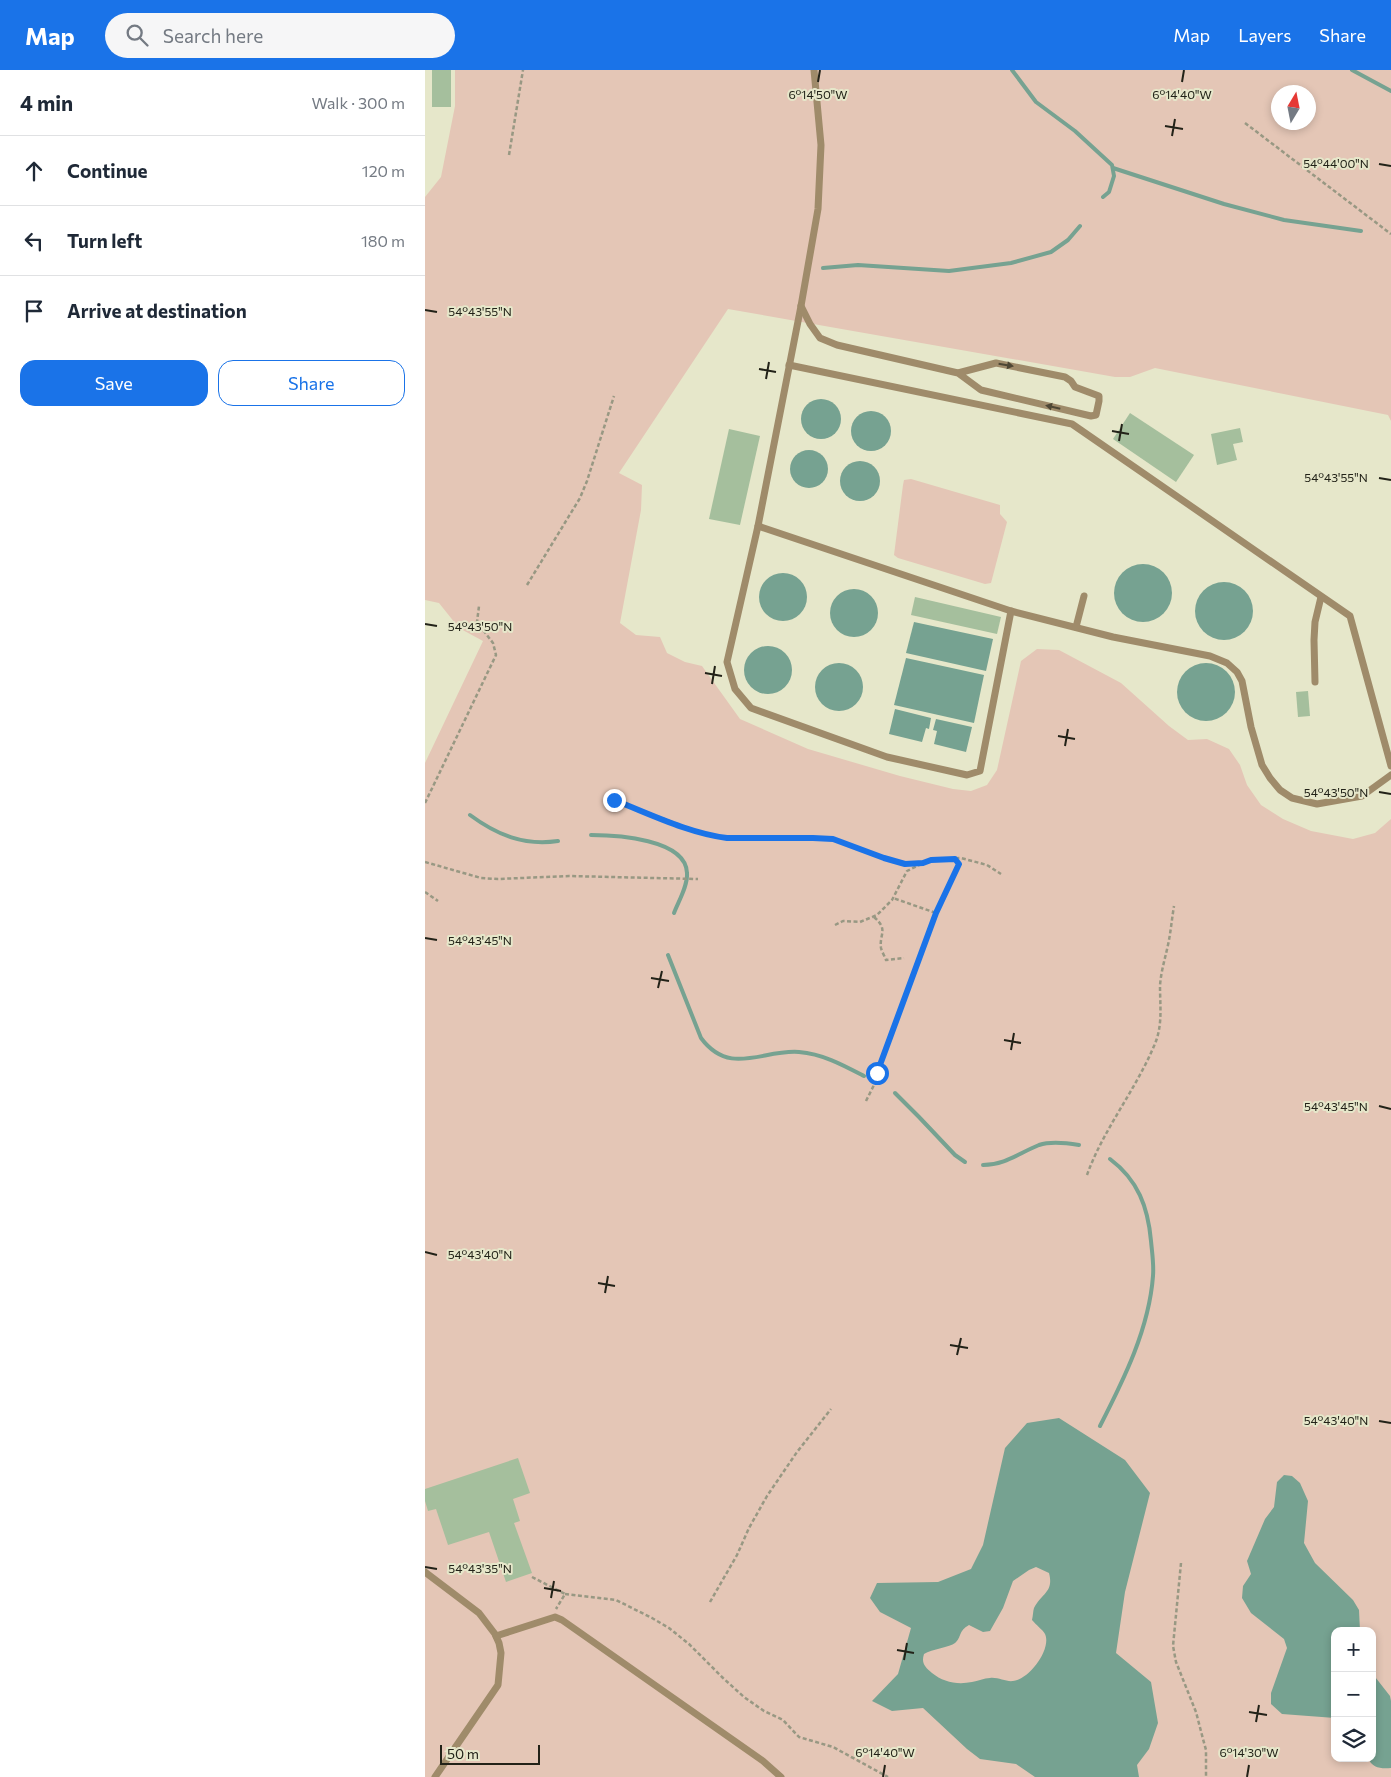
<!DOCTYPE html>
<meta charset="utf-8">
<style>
body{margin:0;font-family:Commissioner,sans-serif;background:#f6f6f7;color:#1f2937}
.controls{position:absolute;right:15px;bottom:15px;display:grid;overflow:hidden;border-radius:10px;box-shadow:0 2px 8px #0003}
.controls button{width:45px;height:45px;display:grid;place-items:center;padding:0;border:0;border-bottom:1px solid #e0e1e3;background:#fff;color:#1f2937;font:25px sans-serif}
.compass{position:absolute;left:846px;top:15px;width:45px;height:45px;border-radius:50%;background:#fff;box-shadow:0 2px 8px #0003;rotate:10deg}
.scale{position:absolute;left:15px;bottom:12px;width:100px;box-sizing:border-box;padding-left:5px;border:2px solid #222218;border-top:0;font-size:14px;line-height:18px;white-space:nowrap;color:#222218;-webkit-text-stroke:4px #e6e7ca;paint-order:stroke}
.stop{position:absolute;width:15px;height:15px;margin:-11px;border:4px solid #1a73e8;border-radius:50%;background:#fff}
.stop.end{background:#1a73e8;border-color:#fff;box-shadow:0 1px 5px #0008}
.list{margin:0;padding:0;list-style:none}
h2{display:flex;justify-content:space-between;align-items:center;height:65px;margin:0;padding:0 20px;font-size:21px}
h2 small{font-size:16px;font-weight:400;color:#747a83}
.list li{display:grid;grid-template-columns:32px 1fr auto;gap:15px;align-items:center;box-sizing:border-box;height:70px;padding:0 20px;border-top:1px solid #e0e1e3}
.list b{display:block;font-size:19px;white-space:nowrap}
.list em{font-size:16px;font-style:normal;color:#747a83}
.actions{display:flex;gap:10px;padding:15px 20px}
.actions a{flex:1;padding:11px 0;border:1px solid #1a73e8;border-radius:15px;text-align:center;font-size:18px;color:#1a73e8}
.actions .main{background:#1a73e8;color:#fff}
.icon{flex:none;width:28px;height:28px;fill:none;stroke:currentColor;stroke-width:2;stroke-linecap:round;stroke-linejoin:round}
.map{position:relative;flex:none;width:966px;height:1707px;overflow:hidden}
header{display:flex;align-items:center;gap:30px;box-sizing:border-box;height:70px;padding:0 25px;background:#1a73e8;color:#fff}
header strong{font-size:24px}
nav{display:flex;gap:28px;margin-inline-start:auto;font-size:18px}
.search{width:350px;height:45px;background:#f6f6f7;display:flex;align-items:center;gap:12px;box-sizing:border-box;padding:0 18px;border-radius:28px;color:#747a83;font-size:19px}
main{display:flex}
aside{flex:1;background:#fff}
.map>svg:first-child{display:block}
.green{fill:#e4c6b6;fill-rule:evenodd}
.water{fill:#76a291;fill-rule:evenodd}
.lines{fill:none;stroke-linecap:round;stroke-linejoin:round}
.stream{stroke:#76a291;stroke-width:4}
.building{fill:#a5bf9d}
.path{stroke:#989883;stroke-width:2.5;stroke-dasharray:4 2.5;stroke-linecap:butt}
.service{stroke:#9f8b6a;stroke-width:7}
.oneway{fill:#4e4735}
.route{stroke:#1a73e8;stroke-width:6}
.ticks{fill:none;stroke:#222218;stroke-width:2}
.ticks-label{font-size:12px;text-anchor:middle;fill:#222218;stroke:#e6e7ca;stroke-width:4;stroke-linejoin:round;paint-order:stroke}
</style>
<header>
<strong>Map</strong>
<div class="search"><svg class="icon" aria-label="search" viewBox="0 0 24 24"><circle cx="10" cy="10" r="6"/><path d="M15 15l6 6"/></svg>Search here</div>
<nav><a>Map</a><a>Layers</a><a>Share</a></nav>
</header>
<main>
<aside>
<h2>4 min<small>Walk · 300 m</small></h2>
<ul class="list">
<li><svg class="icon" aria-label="ahead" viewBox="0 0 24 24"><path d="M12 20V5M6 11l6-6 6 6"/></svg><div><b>Continue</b></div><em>120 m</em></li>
<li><svg class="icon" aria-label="left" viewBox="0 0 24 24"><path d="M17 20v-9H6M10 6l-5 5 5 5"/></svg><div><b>Turn left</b></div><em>180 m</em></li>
<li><svg class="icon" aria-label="arrive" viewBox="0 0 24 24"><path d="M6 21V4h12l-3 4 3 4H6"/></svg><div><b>Arrive at destination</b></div></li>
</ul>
<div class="actions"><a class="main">Save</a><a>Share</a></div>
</aside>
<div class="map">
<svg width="966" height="1707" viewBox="0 0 966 1707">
<rect width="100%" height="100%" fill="#e6e7ca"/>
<g class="green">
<path d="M30,0H966V351L963,345L730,298L705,307H690L303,239L194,403L217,415L216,440L195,553L211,565L235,567L242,583L260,592L277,596L315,649L383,679L475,706L528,719L546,721L562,715L572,700L596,591L612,579L634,580L696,613L744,656L763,670L782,669L804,679L815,695L822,715L836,735L858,749L886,761L928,769L950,763L966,749V1707H0V693L58,571L34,558L14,533L0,530V127L16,107L30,36ZM854,22H884V52H854ZM910,1561H947V1688H910Z"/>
<path d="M486,409L575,435V444L582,452L566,513L560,514L473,488L469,485L478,415L479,410Z"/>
</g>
<g class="water">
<circle cx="396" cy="349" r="20"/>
<circle cx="446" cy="361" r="20"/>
<circle cx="384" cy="399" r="19"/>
<circle cx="435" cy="411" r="20"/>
<circle cx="718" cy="523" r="29"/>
<circle cx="358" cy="527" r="24"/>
<circle cx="799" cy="541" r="29"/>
<circle cx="429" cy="543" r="24"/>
<path d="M489,552L568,569L561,601L481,583Z"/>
<circle cx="343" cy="600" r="24"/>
<path d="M481,588L559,605L549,653L469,635Z"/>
<circle cx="414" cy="617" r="24"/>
<circle cx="781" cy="622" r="29"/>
<path d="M470,639L506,648L504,659L501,658L497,672L464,664Z"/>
<path d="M511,649L547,657L541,682L509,674L512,661L508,660Z"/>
<path d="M634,1348L700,1390L725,1423L700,1522L691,1583L726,1612L733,1653L724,1679L712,1695L714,1707H610L591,1694L555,1689L542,1679L498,1638L467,1641L447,1631L473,1604L486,1558L455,1542L445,1528L452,1513L513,1512L546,1499L558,1475L580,1378L602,1353ZM611,1497L624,1503C629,1522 617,1523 609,1538C608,1541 608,1546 607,1550C611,1555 618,1560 620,1564C627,1579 604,1610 588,1611C581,1612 573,1607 565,1608C559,1608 553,1611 547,1612C532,1615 518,1612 507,1603C500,1597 496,1593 499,1584C507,1579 525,1577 530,1573C537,1567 533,1561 544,1555L558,1562L565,1561L578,1538L588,1511L604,1500Z"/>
<path d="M859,1405L867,1406L875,1413L883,1431L879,1473L890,1493L928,1530L934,1540L935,1561H910V1648L857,1644L846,1634V1623L862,1578L859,1569L826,1543L817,1528L818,1516L826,1504L822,1491L840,1449L849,1437L852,1412Z"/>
<path d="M947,1603L965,1626L966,1631V1698C956,1699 947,1698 943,1688H947Z"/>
</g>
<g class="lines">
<g class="stream">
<path d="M587,0L611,32L650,61L687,95L689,106L684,122L678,127"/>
<path d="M927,0L966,21"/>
<path d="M688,98L799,134L859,150L936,161"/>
<path d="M398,198L433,195L524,201L586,193L626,182L643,170L655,156"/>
<path d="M45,745C72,765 99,776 133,771"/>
<path d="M166,765C191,765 261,769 262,803C263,816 253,832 249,843"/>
<path d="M243,885L276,968C305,1007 338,979 374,982C398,984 418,995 439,1006"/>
<path d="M470,1023L494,1047L530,1085L540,1092"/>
<path d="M558,1095C580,1095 594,1083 614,1075C626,1071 642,1073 654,1075"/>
<path d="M675,1356C699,1309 724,1259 728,1206C729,1194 727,1182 726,1171C723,1137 713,1110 685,1089"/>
</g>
</g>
<g class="building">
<rect x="7" y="0" width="19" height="37"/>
<path d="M705,343L769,385L751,412L688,369Z"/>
<path d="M815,358L818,372L808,374L812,390L792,395L786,364Z"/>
<path d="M304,359L335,366L315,455L284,449Z"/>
<path d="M490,527L576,547L572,564L486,545Z"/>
<path d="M883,621L885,646L873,647L871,622Z"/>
<path d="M93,1388L105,1423L88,1429L95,1451L89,1453L107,1503L81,1512L64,1462L23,1475L11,1439L3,1441L0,1431V1419Z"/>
</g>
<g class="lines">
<g class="path">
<path d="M820,53L966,164"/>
<path d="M84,85L98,0"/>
<path d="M102,515L155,428L162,411L189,326"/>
<path d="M189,730L279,764L302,768L389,767L408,769L459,789L480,793H498"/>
<path d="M0,733L71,585L68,573L52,552L54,536"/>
<path d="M0,792L56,808L73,809L144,806L273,809"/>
<path d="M0,822L13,831"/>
<path d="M511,843L533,794L530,789"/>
<path d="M449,847C464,860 454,864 456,878C457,882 460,887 461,890L479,888"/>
<path d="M410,855L418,851L435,852L452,845L467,830L482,801L506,789L536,788L562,795L576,804"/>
<path d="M441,1031L451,1011L452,1003L511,843L468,828"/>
<path d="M662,1105C678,1060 710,1021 729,976C738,956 735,937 735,916C736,900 741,886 744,870C746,859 747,848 749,836"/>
<path d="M756,1493L748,1576L751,1592L771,1642L778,1669L781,1680V1707"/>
<path d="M107,1507L140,1524L131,1539"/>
<path d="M140,1524L191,1530L227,1548L244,1558L264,1574L298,1608L319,1627L339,1641L358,1650L374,1667L408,1677L463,1707"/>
<path d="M285,1532L312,1485L324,1458L342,1426L372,1382L406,1339"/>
</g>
<g class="service">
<path d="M389,0L396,75L393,139L376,236L333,456L586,541L688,567L785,586L802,593L812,602L817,611L826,657L837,695L845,708L855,720L867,728L892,734L937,726L966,705"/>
<path d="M376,236L385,254L395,268L412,275L533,303L556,320L666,346L671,345L674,331V326L650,317L646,311L640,307L571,293L533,303"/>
<path d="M364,295L647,354L925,546L966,696"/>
<path d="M333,456L302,592L310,619L326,638L462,687L542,705L555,701L586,541"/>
<path d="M651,557L659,526"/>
<path d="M890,612L889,570L890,552L896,527"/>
<path d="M0,1502L54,1543L70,1564L74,1573L76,1583L73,1615L10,1707"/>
<path d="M71,1566L130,1547L137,1550L338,1691L356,1707"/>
</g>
</g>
<defs><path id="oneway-solid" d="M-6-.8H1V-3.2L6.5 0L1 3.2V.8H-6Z" transform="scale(1.25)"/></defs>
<g class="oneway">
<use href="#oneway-solid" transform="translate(581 295) rotate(9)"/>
<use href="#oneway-solid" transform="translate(628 337) rotate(-167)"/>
</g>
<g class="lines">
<path class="route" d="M189,730C225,744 263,763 302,768H388L408,769L459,788L480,794L498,793L506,790L530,789L534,794L511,843L452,1003"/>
</g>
<path class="ticks" d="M393,12L395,0M757,12L759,0M740,56L758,59M747,66L750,49M954,94L966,96M0,240L12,242M334,299L351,302M341,309L344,292M687,361L704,364M694,371L697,354M954,408L966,410M0,554L12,556M280,603L297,606M287,614L290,596M633,666L650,669M640,676L643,659M954,722L966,724M0,868L12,870M226,908L244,911M233,918L237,901M579,970L596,973M586,980L589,963M954,1036L966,1039M0,1182L12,1185M173,1213L190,1216M180,1223L183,1206M525,1275L543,1278M532,1285L536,1268M954,1351L966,1353M0,1497L12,1499M119,1518L136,1521M126,1528L129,1511M472,1580L489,1583M479,1590L482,1573M824,1642L842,1645M831,1652L834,1635M458,1707L460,1695M822,1707L824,1695"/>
<g class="ticks-label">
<text x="393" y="29">6°14'50"W</text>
<text x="757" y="29">6°14'40"W</text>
<text x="911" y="98">54°44'00"N</text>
<text x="55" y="246">54°43'55"N</text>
<text x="911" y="412">54°43'55"N</text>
<text x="55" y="561">54°43'50"N</text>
<text x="911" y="727">54°43'50"N</text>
<text x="55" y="875">54°43'45"N</text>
<text x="911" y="1041">54°43'45"N</text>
<text x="55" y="1189">54°43'40"N</text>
<text x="911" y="1355">54°43'40"N</text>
<text x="55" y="1503">54°43'35"N</text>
<text x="460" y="1687">6°14'40"W</text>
<text x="824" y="1687">6°14'30"W</text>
</g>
</svg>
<div class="controls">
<button>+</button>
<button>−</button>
<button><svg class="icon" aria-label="layers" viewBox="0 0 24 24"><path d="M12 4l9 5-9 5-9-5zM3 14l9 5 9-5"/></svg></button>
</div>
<svg class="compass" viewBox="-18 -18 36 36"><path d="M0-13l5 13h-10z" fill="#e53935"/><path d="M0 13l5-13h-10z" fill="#747a83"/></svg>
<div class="scale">50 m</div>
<div class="stop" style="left:452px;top:1003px"></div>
<div class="stop end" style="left:189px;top:730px"></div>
</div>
</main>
